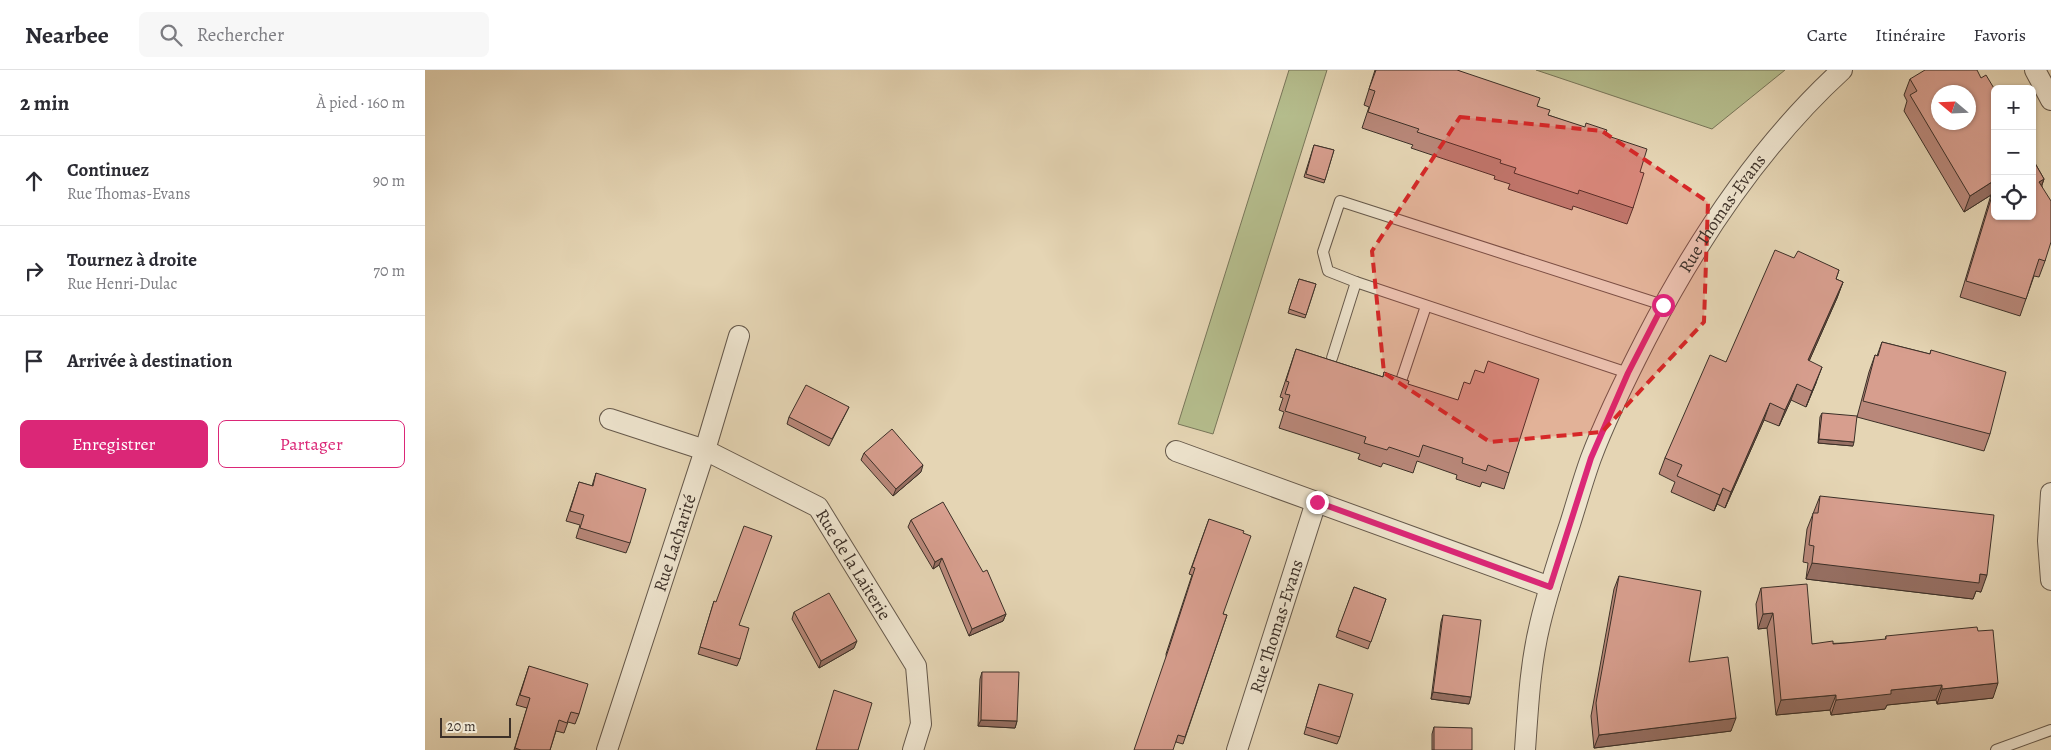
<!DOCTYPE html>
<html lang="fr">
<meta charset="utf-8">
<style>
body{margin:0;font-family:Alegreya,serif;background:#f7f7f7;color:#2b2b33}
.controls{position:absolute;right:15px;top:15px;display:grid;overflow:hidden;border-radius:8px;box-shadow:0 1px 4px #0004}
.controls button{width:45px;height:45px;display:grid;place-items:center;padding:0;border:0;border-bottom:1px solid #e1e1e2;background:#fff;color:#2b2b33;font:25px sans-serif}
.compass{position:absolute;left:1506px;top:15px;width:45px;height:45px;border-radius:50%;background:#fff;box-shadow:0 1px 4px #0004;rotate:289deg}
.scale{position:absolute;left:15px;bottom:12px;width:71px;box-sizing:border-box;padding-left:5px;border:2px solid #3c3028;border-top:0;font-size:14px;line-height:18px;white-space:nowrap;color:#3c3028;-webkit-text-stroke:4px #eee4ce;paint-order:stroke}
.stop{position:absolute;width:15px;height:15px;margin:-11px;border:4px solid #db2777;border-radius:50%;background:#fff}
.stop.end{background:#db2777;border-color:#fff;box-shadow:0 1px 5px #0008}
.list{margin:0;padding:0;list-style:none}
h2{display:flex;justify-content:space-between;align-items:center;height:65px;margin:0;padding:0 20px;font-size:21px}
h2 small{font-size:16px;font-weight:400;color:#7c7c81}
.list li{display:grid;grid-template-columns:32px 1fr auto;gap:15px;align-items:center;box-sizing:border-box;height:90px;padding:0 20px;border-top:1px solid #e1e1e2}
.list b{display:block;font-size:19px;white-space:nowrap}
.list p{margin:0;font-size:16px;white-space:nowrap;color:#7c7c81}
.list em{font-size:16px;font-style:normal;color:#7c7c81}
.actions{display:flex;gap:10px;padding:15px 20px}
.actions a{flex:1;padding:11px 0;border:1px solid #db2777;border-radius:8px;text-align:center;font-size:18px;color:#db2777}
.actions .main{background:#db2777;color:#fff}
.icon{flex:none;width:28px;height:28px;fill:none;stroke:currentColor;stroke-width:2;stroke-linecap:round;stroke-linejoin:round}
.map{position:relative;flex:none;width:1626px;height:680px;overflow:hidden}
header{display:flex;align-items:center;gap:30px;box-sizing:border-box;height:70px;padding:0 25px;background:#fff;border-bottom:1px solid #e1e1e2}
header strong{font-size:24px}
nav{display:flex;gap:28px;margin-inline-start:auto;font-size:18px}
.search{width:350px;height:45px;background:#f7f7f7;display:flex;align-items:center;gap:12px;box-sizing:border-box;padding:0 18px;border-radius:8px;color:#7c7c81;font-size:19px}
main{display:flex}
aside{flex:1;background:#fff}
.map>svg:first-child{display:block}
.green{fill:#b5bd8d;stroke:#78765a}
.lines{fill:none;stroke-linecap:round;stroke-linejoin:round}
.service-casing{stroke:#66594b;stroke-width:12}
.minor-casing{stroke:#66594b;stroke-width:22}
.service{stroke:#eee4ce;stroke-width:10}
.minor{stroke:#eee4ce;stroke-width:20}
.wall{fill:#b9887a;stroke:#3c3028}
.shaded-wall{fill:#966f63;stroke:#3c3028}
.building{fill:#d79e8e;stroke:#3c3028;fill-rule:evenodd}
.route{stroke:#db2777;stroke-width:6}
.marked{fill:#d62828;fill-opacity:0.2;stroke:#d62828;stroke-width:4;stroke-dasharray:10 6;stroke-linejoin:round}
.labels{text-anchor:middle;stroke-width:4;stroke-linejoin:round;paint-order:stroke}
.street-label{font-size:18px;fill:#3c3028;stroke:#eee4ce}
</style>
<header>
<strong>Nearbee</strong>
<div class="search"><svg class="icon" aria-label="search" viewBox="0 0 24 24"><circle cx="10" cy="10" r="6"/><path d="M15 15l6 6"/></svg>Rechercher</div>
<nav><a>Carte</a><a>Itinéraire</a><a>Favoris</a></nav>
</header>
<main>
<aside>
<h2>2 min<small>À pied · 160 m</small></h2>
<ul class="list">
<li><svg class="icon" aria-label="ahead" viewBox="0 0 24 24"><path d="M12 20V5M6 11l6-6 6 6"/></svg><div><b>Continuez</b><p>Rue Thomas-Evans</p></div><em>90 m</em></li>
<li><svg class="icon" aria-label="right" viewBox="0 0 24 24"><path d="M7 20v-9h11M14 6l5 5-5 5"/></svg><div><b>Tournez à droite</b><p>Rue Henri-Dulac</p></div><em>70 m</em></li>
<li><svg class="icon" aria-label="arrive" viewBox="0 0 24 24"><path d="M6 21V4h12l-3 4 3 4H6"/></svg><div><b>Arrivée à destination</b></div></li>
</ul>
<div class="actions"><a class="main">Enregistrer</a><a>Partager</a></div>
</aside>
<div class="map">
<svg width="1626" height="680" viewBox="0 0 1626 680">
<rect width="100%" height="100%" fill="#e5d5b4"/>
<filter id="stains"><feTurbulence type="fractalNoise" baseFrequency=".004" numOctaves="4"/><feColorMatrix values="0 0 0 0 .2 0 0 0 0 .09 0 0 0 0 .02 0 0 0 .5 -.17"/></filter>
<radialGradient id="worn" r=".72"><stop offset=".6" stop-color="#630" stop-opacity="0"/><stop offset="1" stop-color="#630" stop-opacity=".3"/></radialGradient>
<g class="green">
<path d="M864,0H902L788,364L753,354Z"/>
<path d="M1111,0H1360L1287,59Z"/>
</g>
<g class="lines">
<defs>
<g id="service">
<path d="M907,288L931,212"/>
<path d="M1203,303L931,212L903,201L898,182L915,131L1238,235"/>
<path d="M976,311L1001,236"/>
<path d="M1571,680L1626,660"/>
</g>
<g id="minor">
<path d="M1610,0L1626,30"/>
<path id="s1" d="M185,349L280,380L393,437L491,596L496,654L488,680"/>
<path d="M751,381L1125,517"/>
<path d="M1626,423L1623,471L1626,510"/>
<path id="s2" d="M182,680L280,380L314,266"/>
<path id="s3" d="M812,680L891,432"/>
<path id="s4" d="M1100,680C1103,638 1105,595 1115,554C1123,520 1134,487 1145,454C1152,432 1158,410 1166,388C1181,348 1201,308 1221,269C1272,170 1334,76 1417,0"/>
</g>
</defs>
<use href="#service" class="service-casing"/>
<use href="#minor" class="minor-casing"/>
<use href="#service" class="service"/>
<use href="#minor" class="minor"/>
</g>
<g class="wall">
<path d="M950,0H1032L1112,36L1123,45L1180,65L1215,102L1208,138L1202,154L1148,136L1147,140L1083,119L1085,114L1069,109L1070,106L986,78L988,75L937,58L944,37L939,35Z"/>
<path d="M1485,9L1607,88L1619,109L1617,115L1620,191L1614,207L1609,206L1595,246L1535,227L1566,125L1539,142L1479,41L1482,31L1479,25Z"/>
<path d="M889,75L909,80L899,113L879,107Z"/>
<path d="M1369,188L1414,200L1411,209L1418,212L1412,228L1384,291L1391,313L1381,337L1366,330L1354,356L1339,350L1300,438L1292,434L1289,441L1246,422L1250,412L1234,404L1240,388L1301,292Z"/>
<path d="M874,209L891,214L880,248L863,243Z"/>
<path d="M1457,272L1505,284L1506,280L1565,364L1559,381L1432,347L1444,302L1450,285L1452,286Z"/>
<path d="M871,279L958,307L959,302L983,314L1084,403L1079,419L1057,412L1055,417L1031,409L1032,405L992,391L988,403L958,393L956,397L933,389L935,384L854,358L859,342L854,340L858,328L855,327Z"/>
<path d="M424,337L421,343L404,376L362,354L364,347Z"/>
<path d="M1397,343L1428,376L1393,373L1395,347Z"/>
<path d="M439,383L496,402L468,426L436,390Z"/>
<path d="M171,403L205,473L201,483L151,468L155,455L141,451L154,412L167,416Z"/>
<path d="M1395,426L1556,522L1551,521L1548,529L1381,509L1383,493L1378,492L1382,459Z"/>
<path d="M784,449L798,544L802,545L758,674L751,672L741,584L767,505L764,504Z"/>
<path d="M486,450L581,544L578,551L544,566L514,495L508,499L483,457Z"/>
<path d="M1194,506L1264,592L1306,661L1169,678L1166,646L1189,519Z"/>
<path d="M929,517L961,529L943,579L911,567Z"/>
<path d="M1336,518L1387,574L1421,573L1460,570L1461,566L1568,628L1512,634L1511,630L1462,635L1460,639L1406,645L1405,640L1351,645L1342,558L1333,559L1331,534Z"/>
<path d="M289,531L314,555L315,589L312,596L273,584Z"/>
<path d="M369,542L429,578L394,598L367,549Z"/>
<path d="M1018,545L1044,634L1006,629L1016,552Z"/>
<path d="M104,596L154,644L150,654L143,652L139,663L131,661L125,680H89L102,638L91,635Z"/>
<path d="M557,602L592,651L590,658L553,656L555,609Z"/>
<path d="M894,614L915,667L912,674L879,664Z"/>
<path d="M1009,657L1047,680H1007V664Z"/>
</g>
<g class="shaded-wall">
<path d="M1619,109L1613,125L1614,112Z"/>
<path d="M1570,110V115L1566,125L1539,142L1545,126Z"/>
<path d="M1418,212L1412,228L1377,307L1383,290Z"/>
<path d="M1397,297L1391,313L1381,337L1387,321Z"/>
<path d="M1372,314L1366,330L1354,356L1360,340Z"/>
<path d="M1345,333L1339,350L1300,438L1306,422Z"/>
<path d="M1394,369L1429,372L1428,376L1393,373Z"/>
<path d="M498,395L496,402L468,426L471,419Z"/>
<path d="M1298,418L1292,434L1289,441L1295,425Z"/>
<path d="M517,488L514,495L508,499L510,492Z"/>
<path d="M1387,493L1555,504L1562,505L1556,522L1551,521L1548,529L1381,509Z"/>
<path d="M1348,543L1342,558L1333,559L1338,544Z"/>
<path d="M581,544L578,551L544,566L547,559Z"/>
<path d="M432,571L429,578L394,598L396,591Z"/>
<path d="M1573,613L1568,628L1512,634L1517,619Z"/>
<path d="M1517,615L1511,630L1462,635L1460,639L1406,645L1411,630L1466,620Z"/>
<path d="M1008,622L1046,627L1044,634L1006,629Z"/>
<path d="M1411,625L1405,640L1351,645L1356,630Z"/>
<path d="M1311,648L1306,661L1169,678L1174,665Z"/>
<path d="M556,650L592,651L590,658L553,656Z"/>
</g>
<g class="building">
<path d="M951,0H1032L1115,28L1112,36L1125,40L1123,45L1160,57L1161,53L1182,60L1180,65L1222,79L1215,102L1219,103L1208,138L1154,120L1153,124L1089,103L1091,98L1075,93L1076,90L992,62L994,59L943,42L950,21L944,19Z"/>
<path d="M1500,0H1552L1556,8L1561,5L1570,20V110L1545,126L1485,25L1492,21L1485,9ZM1514,22H1544V52H1514Z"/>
<path d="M889,75L909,80L900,110L881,104Z"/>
<path d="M1607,88L1619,109L1614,112L1626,131V172L1620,191L1614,189L1601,229L1541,211L1570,116V146H1607Z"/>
<path d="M1350,180L1369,188L1373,181L1414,200L1411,209L1418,212L1383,290L1397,297L1387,321L1372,314L1360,340L1345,333L1306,422L1298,418L1295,425L1252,406L1257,395L1240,388L1285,285L1301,292Z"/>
<path d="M874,209L891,214L881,245L864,239Z"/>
<path d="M1457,272L1505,284L1506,280L1581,302L1565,364L1438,331L1450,285L1453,286Z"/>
<path d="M871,279L958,307L959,302L984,311L983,314L1033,330L1039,312L1045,314L1050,300L1059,303L1063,291L1114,309L1084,403L1063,395L1061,401L1037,393L1038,388L998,375L994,387L964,377L962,380L939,373L941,367L860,341L865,325L860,324L864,312L861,311Z"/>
<path d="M381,315L424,337L407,369L364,347Z"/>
<path d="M1397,343L1432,346L1429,372L1394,369Z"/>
<path d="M467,359L498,395L471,419L439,383Z"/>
<path d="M171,403L221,419L205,473L155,458L159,445L145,441L154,412L168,416Z"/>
<path d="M1395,426L1569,445L1562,505L1555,504L1554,513L1387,493L1389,476L1384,475L1388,443H1393Z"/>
<path d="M518,432L558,502L562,500L581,544L547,559L517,488L510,492L486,450Z"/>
<path d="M784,449L819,461L818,463L826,466L798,544L802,545L760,667L753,665L748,680H709L744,578L770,498L767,497Z"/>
<path d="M319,456L347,466L314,555L324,558L315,589L275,577L289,531L291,532Z"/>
<path d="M1194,506L1276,521L1264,592L1303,587L1311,648L1174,665L1171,633Z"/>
<path d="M1382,514L1387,574L1408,571V574L1421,573L1461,569V566L1552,557L1553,561L1568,560L1573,613L1517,619V615L1466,620V624L1411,630V625L1356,630L1348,543L1338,544L1336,518Z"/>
<path d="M929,517L961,529L946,572L913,560Z"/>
<path d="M404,523L432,571L396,591L369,542Z"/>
<path d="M1018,545L1056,550L1046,627L1008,622Z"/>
<path d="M104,596L163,614L154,644L146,642L142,653L134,650L125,680H96L90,678L105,628L95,625Z"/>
<path d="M557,602H594L592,651L556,650Z"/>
<path d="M894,614L928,624L915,667L881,657Z"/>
<path d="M409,620L447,633L433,680H391Z"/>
<path d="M1009,657L1047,658V680H1009Z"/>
</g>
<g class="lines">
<path class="route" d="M892,432L1125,517L1166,388L1203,303L1238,235"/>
</g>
<path class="marked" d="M1035,47L1177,61L1283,132L1279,252L1177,362L1065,372L959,303L947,181Z"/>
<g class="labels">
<g class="street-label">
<text dy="6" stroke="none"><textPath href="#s4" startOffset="579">Rue Thomas-Evans</textPath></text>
<text dy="6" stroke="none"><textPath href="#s2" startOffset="218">Rue Lacharité</textPath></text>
<text dy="6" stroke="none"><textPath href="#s1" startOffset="294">Rue de la Laiterie</textPath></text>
<text dy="6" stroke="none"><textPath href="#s3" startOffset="130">Rue Thomas-Evans</textPath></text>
</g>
</g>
<rect width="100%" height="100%" filter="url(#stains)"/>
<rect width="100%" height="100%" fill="url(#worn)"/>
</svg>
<div class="controls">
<button>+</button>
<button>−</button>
<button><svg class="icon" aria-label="locate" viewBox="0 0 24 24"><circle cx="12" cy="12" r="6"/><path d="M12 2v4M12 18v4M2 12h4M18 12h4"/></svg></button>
</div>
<svg class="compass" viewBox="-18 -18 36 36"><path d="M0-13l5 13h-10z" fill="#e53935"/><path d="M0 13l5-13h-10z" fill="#7c7c81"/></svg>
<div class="scale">20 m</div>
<div class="stop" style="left:1238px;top:235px"></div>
<div class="stop end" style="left:892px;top:432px"></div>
</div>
</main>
